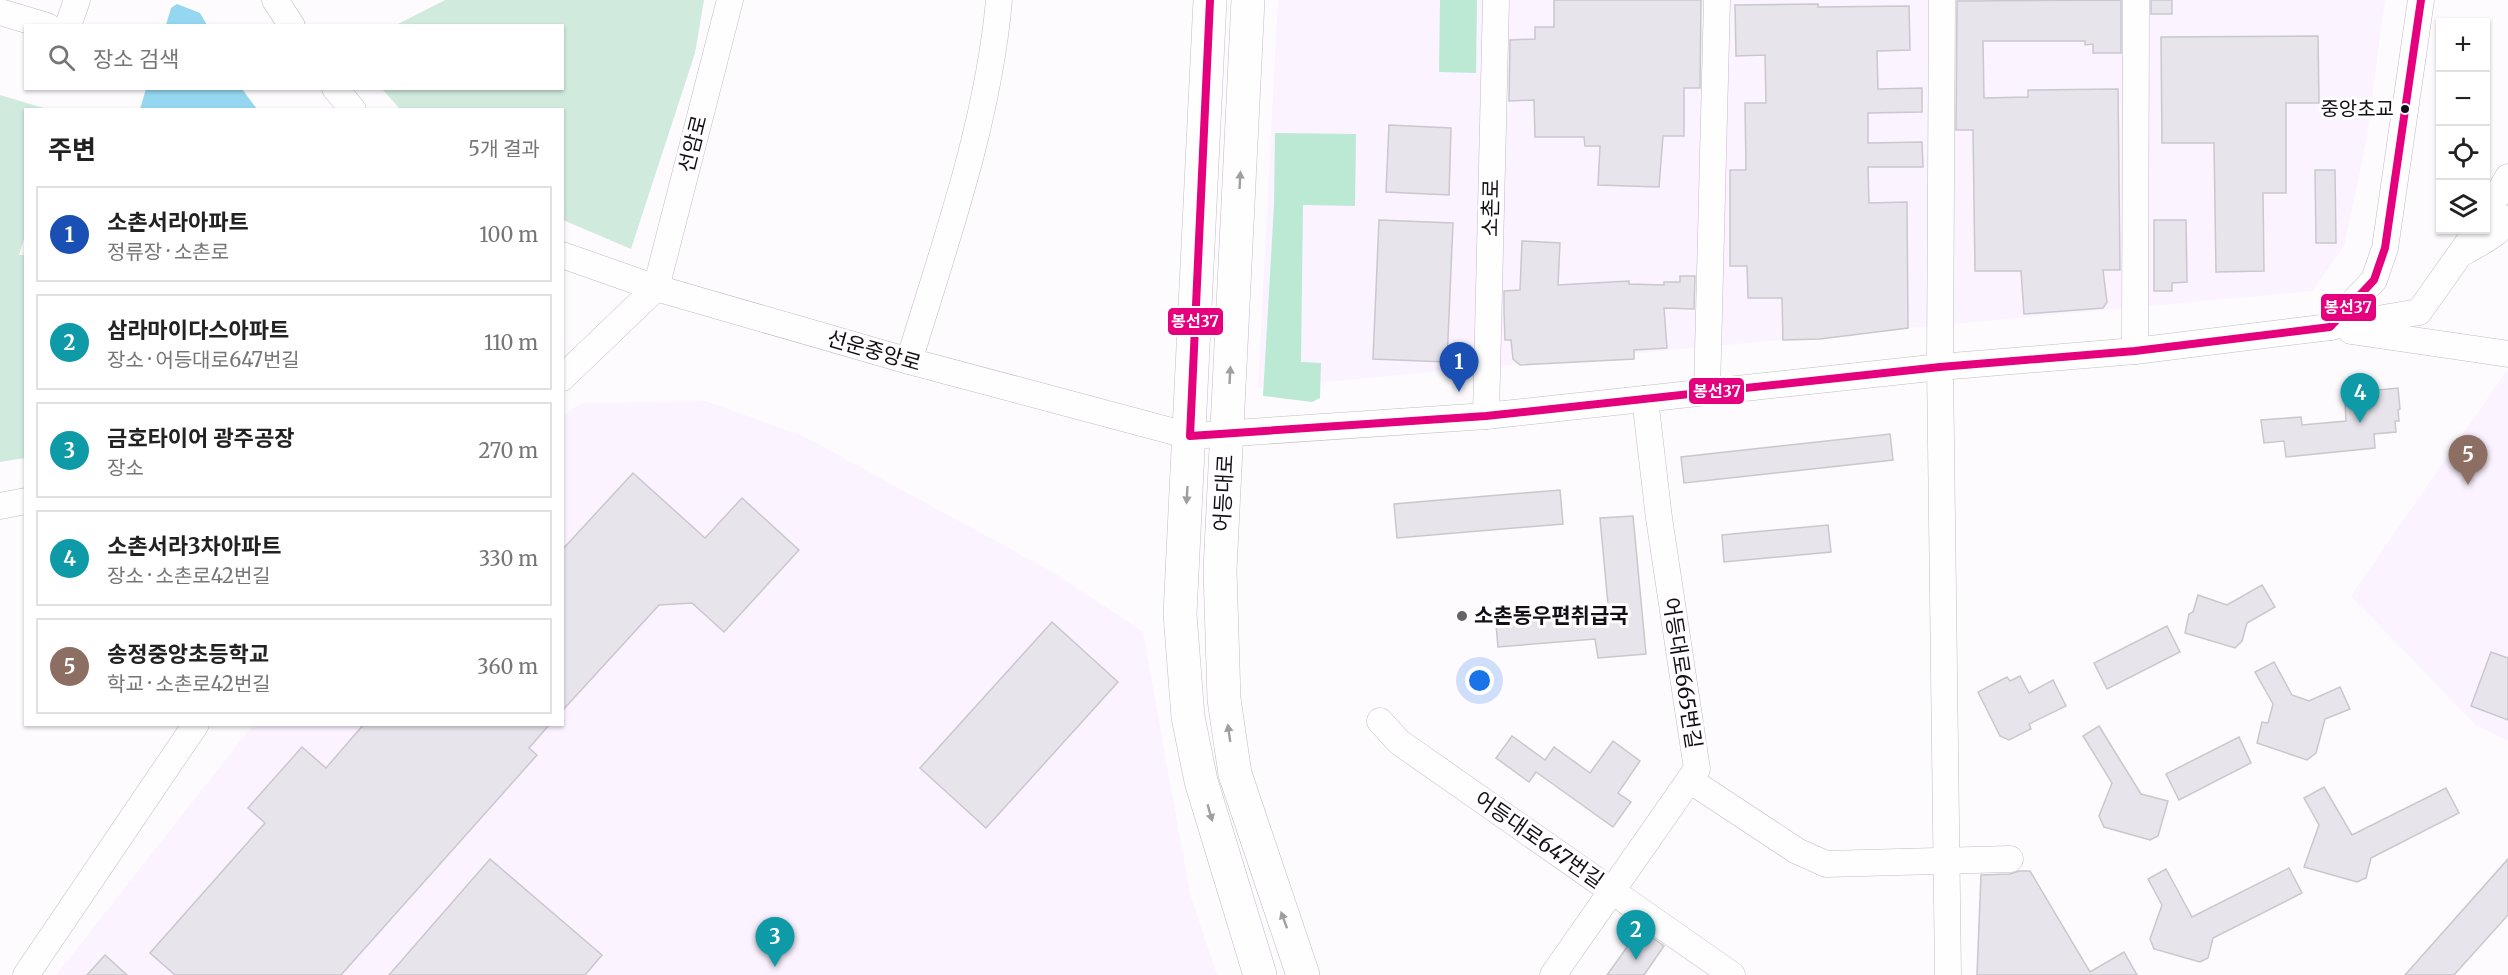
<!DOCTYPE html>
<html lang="ko">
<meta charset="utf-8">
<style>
body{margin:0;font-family:Merriweather,"Noto Sans KR",serif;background:#f6f6f6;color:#222}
.controls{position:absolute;right:18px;top:18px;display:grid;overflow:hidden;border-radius:0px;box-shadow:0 2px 4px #0004}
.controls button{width:54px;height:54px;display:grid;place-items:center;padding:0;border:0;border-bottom:2px solid #e0e0e0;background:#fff;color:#222;font:30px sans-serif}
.you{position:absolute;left:1480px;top:681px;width:21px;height:21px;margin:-15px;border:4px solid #fff;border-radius:50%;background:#1a73e8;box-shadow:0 0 0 9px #1a73e833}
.badge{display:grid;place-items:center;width:39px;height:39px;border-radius:50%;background:#ea580c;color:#fff;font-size:20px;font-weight:700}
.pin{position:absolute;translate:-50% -50px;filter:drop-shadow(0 2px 3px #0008)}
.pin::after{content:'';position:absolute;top:32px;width:21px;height:18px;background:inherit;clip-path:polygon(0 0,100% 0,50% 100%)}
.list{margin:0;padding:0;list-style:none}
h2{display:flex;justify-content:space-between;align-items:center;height:78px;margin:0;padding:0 24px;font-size:26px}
h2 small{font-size:20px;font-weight:400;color:#767676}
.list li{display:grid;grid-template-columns:39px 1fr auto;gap:18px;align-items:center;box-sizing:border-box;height:96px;margin:0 12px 12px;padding:0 12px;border:2px solid #e0e0e0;border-radius:0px}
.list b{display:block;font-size:22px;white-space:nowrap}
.list p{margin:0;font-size:20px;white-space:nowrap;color:#767676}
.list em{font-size:20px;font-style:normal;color:#767676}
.icon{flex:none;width:33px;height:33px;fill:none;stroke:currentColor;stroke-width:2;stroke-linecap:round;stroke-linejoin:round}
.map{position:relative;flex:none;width:2508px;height:975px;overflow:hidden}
.search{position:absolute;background:#fff;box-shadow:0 2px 4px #0004;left:24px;top:24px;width:540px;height:66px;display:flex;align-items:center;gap:15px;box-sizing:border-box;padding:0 21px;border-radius:0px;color:#767676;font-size:22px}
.panel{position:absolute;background:#fff;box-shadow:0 2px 4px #0004;left:24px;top:108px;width:540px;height:618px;border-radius:0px}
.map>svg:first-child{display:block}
.built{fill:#fbf3ff}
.green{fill:#d0eade}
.forest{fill:#bbe9d4}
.water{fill:#95d7f0}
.building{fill:#e8e4eb;stroke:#cac7cd;stroke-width:1.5}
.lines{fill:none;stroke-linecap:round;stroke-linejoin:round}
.minor-casing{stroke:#c1bdc3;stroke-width:27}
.major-casing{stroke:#c1bdc3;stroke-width:34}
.minor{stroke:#fffeff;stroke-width:26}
.major{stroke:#fffeff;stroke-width:33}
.bus-1-casing{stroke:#fff;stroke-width:12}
.bus-1{stroke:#e5007d;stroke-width:8}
.oneway{fill:#a19ea2}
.bus-dot{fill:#140f17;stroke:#fff;stroke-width:2}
.poi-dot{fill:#666268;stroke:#fff;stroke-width:2}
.labels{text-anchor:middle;stroke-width:6;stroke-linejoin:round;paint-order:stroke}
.bus-label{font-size:20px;fill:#140f17;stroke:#fff;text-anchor:end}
.street-label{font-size:21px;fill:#140f17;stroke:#fff}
.poi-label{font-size:21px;font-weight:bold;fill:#140f17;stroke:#fff;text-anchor:start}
.line-badge{stroke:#fff;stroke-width:2}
.badge-label{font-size:16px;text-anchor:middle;font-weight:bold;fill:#fff}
</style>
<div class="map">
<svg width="2508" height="975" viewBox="0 0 2508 975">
<rect width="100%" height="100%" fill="#fdfbfe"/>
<g class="built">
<path d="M1278,0H2385L2366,142L2344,246L2312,291L1258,388Z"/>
<path d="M2508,369V741L2476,725L2351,596Z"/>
<path d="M706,401L803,436L1054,573L1143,632L1190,894L1217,975H56L253,725L562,724L563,415L582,403Z"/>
</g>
<g class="green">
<path d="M445,0H704L695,53L631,249L563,220L562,110L400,109L382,89L562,88V26L396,25Z"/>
<path d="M0,95L47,109L26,110V233L19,255H25V458L0,462Z"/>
</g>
<g class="forest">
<path d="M1440,0H1477L1476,73L1439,72Z"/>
<path d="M1275,133L1356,134L1355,206L1303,205L1301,362L1321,363L1320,398L1312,402L1263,396L1274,205Z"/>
</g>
<g class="water">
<path d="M177,4L200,13L207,25H166L171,8Z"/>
<path d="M146,89H242L257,109H140Z"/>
</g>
<g class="building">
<path d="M1554,0H1701L1700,88H1684V136H1663L1659,187L1598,185L1600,146H1585L1584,137H1535L1534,100L1509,101L1510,40L1535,39V27H1554Z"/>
<path d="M2121,0V53H2093V44L2085,45V41H1983L1984,98L2028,97V90L2118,89L2120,270H2103L2107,302L2103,308L2024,314L2021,271H1975L1973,130H1956L1957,1Z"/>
<rect x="2151" y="0" width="21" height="14"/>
<path d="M1818,4V7L1909,6L1910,50L1877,51L1878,89L1922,88V112L1868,113V143L1922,142L1923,167H1868L1869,203L1907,202L1908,328L1820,339L1783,340L1782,298H1748L1747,266H1730V170H1746L1745,103H1766L1765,55L1736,56L1735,5Z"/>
<path d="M2318,36L2319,103H2286V193H2263L2264,271L2216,272L2214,143H2162L2161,37Z"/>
<path d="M1389,125L1451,128L1449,195L1386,192Z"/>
<path d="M2315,170H2335L2336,243H2316Z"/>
<path d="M1379,220L1453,223L1447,362L1373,359Z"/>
<path d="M2154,220H2186L2187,282L2172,283V291H2154Z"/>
<path d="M1522,241L1560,243L1558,285L1629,281V284L1664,285V282H1680V276H1695L1694,309L1664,308L1667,348L1634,350V359L1520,365L1513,359L1511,340H1505L1504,312V291L1520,290Z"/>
<path d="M2398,388L2400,409L2398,410L2399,421H2395L2396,432L2374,434L2375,448L2286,457L2284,441L2264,443L2261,420L2301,417L2302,425L2346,421L2345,402L2370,400L2369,391Z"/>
<path d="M1890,434L1893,460L1684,483L1681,457Z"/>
<path d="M633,473L705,538L742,498L799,550L724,632L692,603L659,605L562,711V550Z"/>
<path d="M1560,490L1563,524L1397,538L1394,504Z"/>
<path d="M1633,516L1646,654L1598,658L1595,639L1498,647L1496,625L1609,615L1600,518Z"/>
<path d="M1828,525L1831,552L1724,562L1722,535Z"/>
<path d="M2262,585L2275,607L2247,623L2242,641L2235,648L2185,633L2189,614L2193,612L2198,595L2227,605Z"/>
<path d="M1052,622L1118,682L986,828L920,768Z"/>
<path d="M2167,626L2180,652L2107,689L2094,663Z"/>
<path d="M2491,652L2508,658V720L2471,706Z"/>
<path d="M2274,662L2292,695L2309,701L2340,687L2350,709L2325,719L2316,753L2307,760L2257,743L2262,722L2268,723L2273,704L2255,672Z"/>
<path d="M2020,676L2029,693L2053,680L2066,706L2029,724L2031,729L2009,740L2000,736L1978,692L2007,677L2010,681Z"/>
<path d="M364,724H550L529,748L537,755L341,975H175L150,953L265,823L248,808L302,747L326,768Z"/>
<path d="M2099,726L2141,794L2168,801L2158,836L2150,840L2104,827L2099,816L2112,783L2083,736Z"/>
<path d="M1512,736L1545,760L1554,747L1590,773L1613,741L1640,761L1618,793L1631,802L1613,827L1536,772L1529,782L1496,758Z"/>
<path d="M2239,737L2251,763L2179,800L2166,774Z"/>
<path d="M2324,787L2352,835L2446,788L2459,813L2371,858L2366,878L2357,882L2304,867L2319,825L2304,798Z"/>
<path d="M490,859L602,955L585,975H389Z"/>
<path d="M2508,859V915L2454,975H2405Z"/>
<path d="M2289,868L2302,893L2213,938L2208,958L2200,962L2154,949L2150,939L2162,905L2148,879L2166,869L2192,917Z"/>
<path d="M2019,871H2030L2090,972L2124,952L2137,975H1977L1981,875L2010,874Z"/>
<path d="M1640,929L1664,946L1644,975H1607Z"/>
<path d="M105,955L127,975H87Z"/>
</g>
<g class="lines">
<defs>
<g id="minor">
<path d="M275,0L292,26"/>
<path d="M1942,0L1940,367L1948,975"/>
<path d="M0,12L47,26"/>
<path d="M68,26L77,0"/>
<path d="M335,88L353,110"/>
<path d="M2486,215L2508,177"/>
<path d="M2466,251C2481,242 2498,235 2508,219"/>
<path d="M562,255L656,288L909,361L1190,436L1486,416L1940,367L2135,351L2330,327L2419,312L2477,230"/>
<path d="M2330,327L2374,280L2385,248L2421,0"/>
<path d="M2351,331L2508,354"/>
<path d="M2135,351L2136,0"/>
<path d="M909,361C945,243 988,124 999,0"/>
<path d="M562,378L656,288L730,0"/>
<path d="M1707,391L1717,0"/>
<path d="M1486,416L1496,0"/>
<path d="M0,506L26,501"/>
<path d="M1380,721L1399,742L1732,975"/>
<path d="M1691,781L1797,851L1826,864L2010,859"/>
<path d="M26,975L196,724"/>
<path d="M1553,975L1697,769L1659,518L1645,399"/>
</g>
<g id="major">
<path d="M1210,0L1180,614L1188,717L1201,781L1260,975"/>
<path d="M1248,0L1220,570L1224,699L1235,774L1303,975"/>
</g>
</defs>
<use href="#minor" class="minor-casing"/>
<use href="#major" class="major-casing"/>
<use href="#minor" class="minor"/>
<use href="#major" class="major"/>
<defs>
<path id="bus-1" d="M1210,0L1190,436L1486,416L1940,367L2135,351L2330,327L2374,280L2385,248L2421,0"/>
</defs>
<use href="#bus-1" class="bus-1-casing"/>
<use href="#bus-1" class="bus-1"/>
</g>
<defs><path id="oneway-solid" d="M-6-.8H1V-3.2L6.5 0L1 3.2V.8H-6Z" transform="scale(1.5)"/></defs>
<g class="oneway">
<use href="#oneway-solid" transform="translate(1240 180) rotate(-87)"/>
<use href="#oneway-solid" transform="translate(1230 375) rotate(-87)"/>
<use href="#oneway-solid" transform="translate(1187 495) rotate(93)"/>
<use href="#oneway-solid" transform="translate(1229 733) rotate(-98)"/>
<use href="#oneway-solid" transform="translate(1210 813) rotate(74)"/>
<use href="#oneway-solid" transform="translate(1284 920) rotate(-110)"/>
</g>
<circle class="bus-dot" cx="2405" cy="109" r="5"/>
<circle class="poi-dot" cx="1462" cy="616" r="6"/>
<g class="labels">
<g class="bus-label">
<text x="2394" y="116">중앙초교</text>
</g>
<g class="street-label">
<text transform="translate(693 144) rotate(-76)" y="7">선암로</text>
<text transform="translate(1491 208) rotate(-89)" y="7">소촌로</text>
<text transform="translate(874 351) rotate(16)" y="7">선운중앙로</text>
<text transform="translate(1224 493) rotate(-87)" y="7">어등대로</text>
<text transform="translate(1682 673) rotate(81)" y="7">어등대로665번길</text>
<text transform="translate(1539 840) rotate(35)" y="7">어등대로647번길</text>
</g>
<g class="poi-label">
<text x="1474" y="623">소촌동우편취급국</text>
</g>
</g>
<g class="line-badge">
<rect x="2320" y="293" width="57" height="29" rx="6" fill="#e5007d"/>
<rect x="1167" y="307" width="57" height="29" rx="6" fill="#e5007d"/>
<rect x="1688" y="377" width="57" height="28" rx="6" fill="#e5007d"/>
</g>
<g class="badge-label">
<text x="2348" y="313">봉선37</text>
<text x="1195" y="327">봉선37</text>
<text x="1717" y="397">봉선37</text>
</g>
</svg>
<div class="controls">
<button>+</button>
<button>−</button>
<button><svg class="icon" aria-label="locate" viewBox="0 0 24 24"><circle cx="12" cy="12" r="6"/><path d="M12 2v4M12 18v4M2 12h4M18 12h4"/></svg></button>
<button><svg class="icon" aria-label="layers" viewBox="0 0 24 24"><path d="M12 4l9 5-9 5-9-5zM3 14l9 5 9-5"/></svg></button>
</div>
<div class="you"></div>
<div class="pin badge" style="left:1459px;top:392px;background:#1a4fb4">1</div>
<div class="pin badge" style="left:1636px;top:960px;background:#0f9aa8">2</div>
<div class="pin badge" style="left:775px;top:967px;background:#0f9aa8">3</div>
<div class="pin badge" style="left:2360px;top:423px;background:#0f9aa8">4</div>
<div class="pin badge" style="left:2468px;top:485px;background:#8d6e63">5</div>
<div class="search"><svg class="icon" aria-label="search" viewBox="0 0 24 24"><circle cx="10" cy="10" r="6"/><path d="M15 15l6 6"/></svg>장소 검색</div>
<section class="panel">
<h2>주변<small>5개 결과</small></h2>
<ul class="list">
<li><span class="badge" style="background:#1a4fb4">1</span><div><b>소촌서라아파트</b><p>정류장 · 소촌로</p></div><em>100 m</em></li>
<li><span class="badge" style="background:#0f9aa8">2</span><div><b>삼라마이다스아파트</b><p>장소 · 어등대로647번길</p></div><em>110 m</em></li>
<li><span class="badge" style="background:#0f9aa8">3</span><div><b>금호타이어 광주공장</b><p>장소</p></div><em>270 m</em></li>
<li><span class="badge" style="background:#0f9aa8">4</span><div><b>소촌서라3차아파트</b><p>장소 · 소촌로42번길</p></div><em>330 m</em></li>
<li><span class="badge" style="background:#8d6e63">5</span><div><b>송정중앙초등학교</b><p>학교 · 소촌로42번길</p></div><em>360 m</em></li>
</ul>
</section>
</div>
